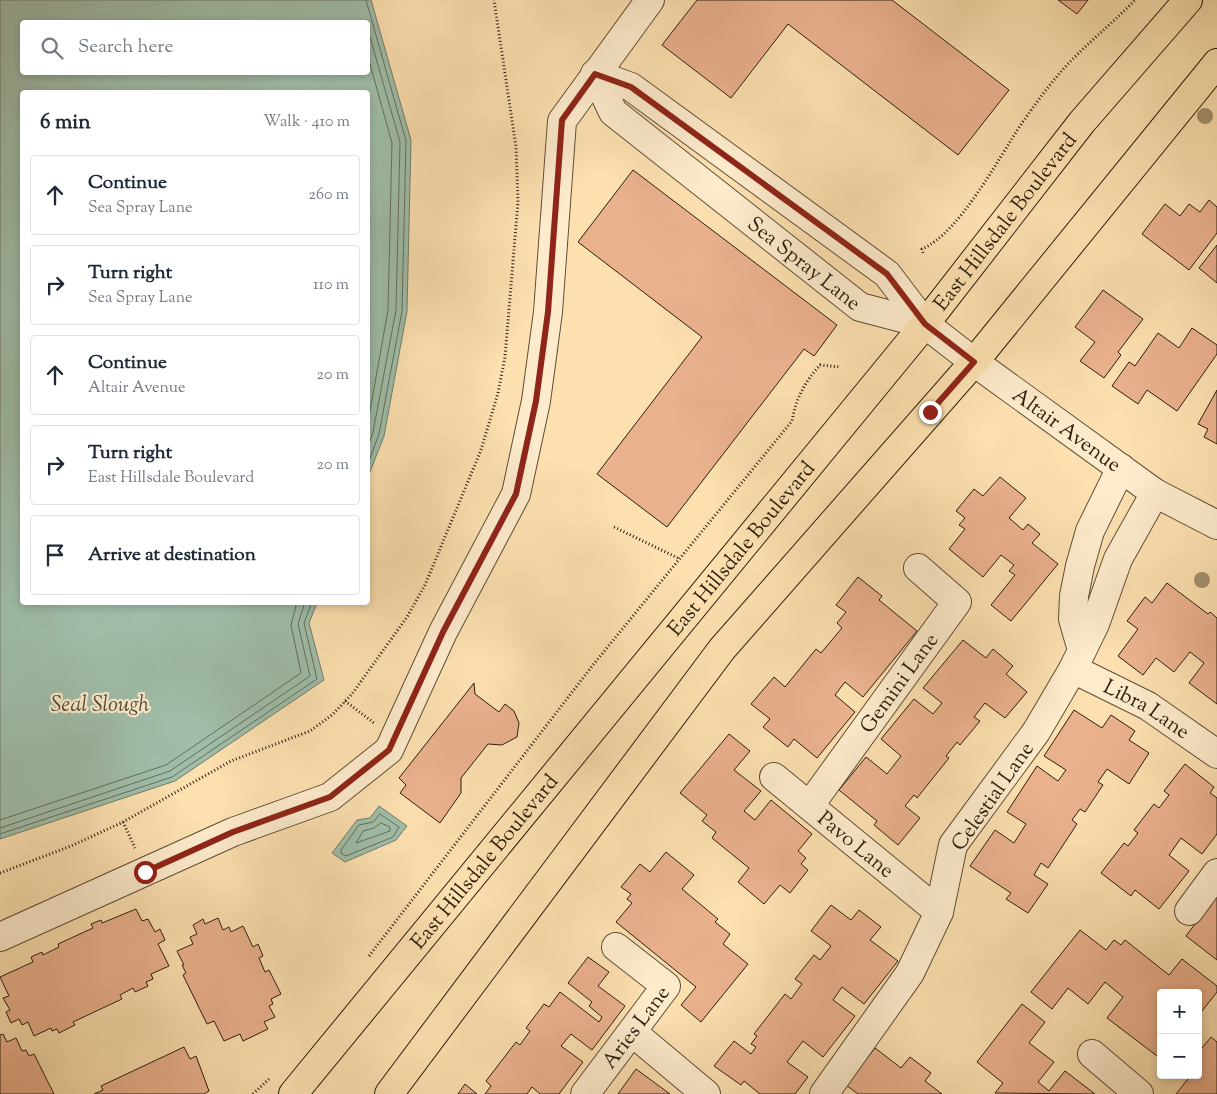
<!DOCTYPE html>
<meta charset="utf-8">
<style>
body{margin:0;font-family:"Sorts Mill Goudy",serif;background:#f6f6f7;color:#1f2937}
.controls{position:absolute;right:15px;bottom:15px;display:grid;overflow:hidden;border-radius:5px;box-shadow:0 2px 8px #0003}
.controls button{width:45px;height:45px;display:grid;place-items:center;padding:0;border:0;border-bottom:1px solid #e0e1e3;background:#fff;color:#1f2937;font:25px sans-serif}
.stop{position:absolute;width:15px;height:15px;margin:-11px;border:4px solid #8f2418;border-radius:50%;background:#fff}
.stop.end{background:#8f2418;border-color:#fff;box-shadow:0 1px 5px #0008}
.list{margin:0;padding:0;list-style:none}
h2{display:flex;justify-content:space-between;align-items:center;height:65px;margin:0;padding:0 20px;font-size:21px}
h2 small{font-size:16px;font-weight:400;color:#747a83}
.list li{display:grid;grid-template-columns:32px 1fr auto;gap:15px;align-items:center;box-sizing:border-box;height:80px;margin:0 10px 10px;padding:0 10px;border:1px solid #e0e1e3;border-radius:5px}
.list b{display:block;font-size:19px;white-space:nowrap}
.list p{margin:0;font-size:16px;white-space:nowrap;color:#747a83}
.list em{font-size:16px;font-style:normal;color:#747a83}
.icon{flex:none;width:28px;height:28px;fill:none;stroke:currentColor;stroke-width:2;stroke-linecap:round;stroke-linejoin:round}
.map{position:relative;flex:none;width:1217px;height:1094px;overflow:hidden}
.search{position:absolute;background:#fff;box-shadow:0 2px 8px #0003;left:20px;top:20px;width:350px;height:55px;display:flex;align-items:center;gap:12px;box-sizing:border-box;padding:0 18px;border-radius:5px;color:#747a83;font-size:19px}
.panel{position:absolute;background:#fff;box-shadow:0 2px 8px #0003;left:20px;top:90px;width:350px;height:515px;border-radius:5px}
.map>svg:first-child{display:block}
.water{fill:#9fbda9;stroke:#717d6b;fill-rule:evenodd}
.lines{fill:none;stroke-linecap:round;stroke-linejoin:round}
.shore{stroke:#656e5b;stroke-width:1}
.building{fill:#eab18d;stroke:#2b1e0d}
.minor-casing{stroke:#5f4e36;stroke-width:30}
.major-casing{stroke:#2b1e0d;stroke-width:30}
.path{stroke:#2b1e0d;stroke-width:3;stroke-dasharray:1 2.5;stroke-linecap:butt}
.minor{stroke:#fdebcc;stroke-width:28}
.major{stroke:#fce0b0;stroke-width:28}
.tree{fill:#a2906b}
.route{stroke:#8f2418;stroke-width:6}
.labels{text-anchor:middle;stroke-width:4.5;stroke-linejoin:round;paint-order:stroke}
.street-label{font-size:21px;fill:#2b1e0d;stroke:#fdebcc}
.water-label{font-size:22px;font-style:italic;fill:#4e4e3c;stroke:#fdebcc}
</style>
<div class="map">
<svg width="1217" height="1094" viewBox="0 0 1217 1094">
<rect width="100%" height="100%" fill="#fce0b0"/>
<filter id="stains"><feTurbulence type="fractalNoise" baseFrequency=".004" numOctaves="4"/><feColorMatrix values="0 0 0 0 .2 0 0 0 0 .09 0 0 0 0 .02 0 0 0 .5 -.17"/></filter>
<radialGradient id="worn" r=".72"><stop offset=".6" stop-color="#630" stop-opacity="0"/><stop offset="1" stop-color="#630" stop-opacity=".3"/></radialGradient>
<g class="water">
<path d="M0,0H371L411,140L407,311L384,436L368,477V92H22V602L317,603L309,623L324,680L175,781L0,839ZM22,22H368V72H22Z"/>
<path d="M379,806L407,826L396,840L345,862L332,853L357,820L370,818Z"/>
</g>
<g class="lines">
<g class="shore">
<path d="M366,0L406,141L402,311L379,434L368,464"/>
<path d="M368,30L400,142L396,310L373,432L368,447"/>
<path d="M368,57L392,143L388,310L368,422"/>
<path d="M380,814L399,827L393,837L346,856L341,853V850L359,825L373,822Z"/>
<path d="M0,820L166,765L301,673L291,625L297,602"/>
<path d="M381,823L390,827V831L356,843L363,831L374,828Z"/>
<path d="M0,828L170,771L310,676L298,624L305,602"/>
<path d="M0,834L172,777L317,679L304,623L312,602"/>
</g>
</g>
<g class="building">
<path d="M697,0H892L1009,90L958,155L788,24L731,98L662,45Z"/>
<path d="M1058,0H1088L1077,14Z"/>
<path d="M633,170L837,325L814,356L804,349L667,527L597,474L702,337L578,242Z"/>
<path d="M1209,200L1217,207V233L1189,270L1142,234L1165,204L1180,216L1189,204L1200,212Z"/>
<path d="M1217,245V283L1199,268Z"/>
<path d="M1103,290L1143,319L1118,352L1121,355L1104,378L1080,361L1095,342L1075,327Z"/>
<path d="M1192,328L1217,345V354L1177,411L1147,390L1138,404L1112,386L1129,362L1135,366L1158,333L1179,348Z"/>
<path d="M1217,390V444L1204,437L1208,429L1198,424Z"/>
<path d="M1000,477L1026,498L1009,518L1023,530L1028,524L1040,534L1032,543L1058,564L1011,621L991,605L1015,575L1009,571L1014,565L1001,555L983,577L949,549L965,529L959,525L965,518L956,511L974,489L983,496Z"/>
<path d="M858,577L882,596L879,600L917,631L863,697L845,682L835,695L855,712L817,758L794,739L788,747L763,727L770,719L751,704L774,677L785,687L816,649L821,653L842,628L837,623L846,612L836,605Z"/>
<path d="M1167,583L1208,614L1210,612L1217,618V704L1189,683L1204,663L1190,652L1174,672L1156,658L1143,675L1118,656L1138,629L1127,621L1145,597L1152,603Z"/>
<path d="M963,640L986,658L993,649L1013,666L1006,674L1027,692L1005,718L985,703L974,717L980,721L960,745L957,742L946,756L949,758L917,798L914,795L905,806L920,818L898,845L874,825L877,821L839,790L866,757L887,774L901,756L881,739L914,699L933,714L942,703L923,688Z"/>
<path d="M474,683L475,694L499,712L505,704L514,711L519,723L517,737L502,745L488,744L461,778V793L440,823L400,793L406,785L399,778Z"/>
<path d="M1074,710L1102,728L1111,715L1135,731L1129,740L1149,753L1129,784L1107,769L1098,782L1103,785L1085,812L1080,809L1072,820L1077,824L1048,868L1041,863L1034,875L1048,884L1028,913L1006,899L1011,893L970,866L995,830L1014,843L1026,824L1007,812L1037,766L1058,781L1066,770L1044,756Z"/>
<path d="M729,734L750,751L734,770L761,791L744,811L755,820L771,800L812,834L798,851L806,858L801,864L808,870L790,893L780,885L764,904L738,882L749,868L712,838L716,832L702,821L707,815L680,793Z"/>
<path d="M1185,764L1214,787L1210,793L1217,798V834L1202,854L1181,838L1169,855L1189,871L1159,909L1135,890L1131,896L1101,873L1124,843L1128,846L1138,833L1134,830L1154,804L1159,808L1169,795L1164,791Z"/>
<path d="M666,852L694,875L682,889L718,919L715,922L730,934L723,944L748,964L701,1022L681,1005L696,987L616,922L632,903L627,899L631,894L621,887L640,864L650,872Z"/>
<path d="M1217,895V960L1186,936Z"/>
<path d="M831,905L851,920L859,910L881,927L870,940L898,961L864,1004L842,987L833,1000L855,1016L823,1057L803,1041L787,1062L808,1077L795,1094H760L744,1081L741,1085L714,1066L734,1041L751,1054L756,1047L751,1044L757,1036L754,1034L785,994L791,999L802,984L795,979L814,955L820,960L831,946L811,931Z"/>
<path d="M136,909L142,921L148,919L155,932L160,929L165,940L158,944L169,966L151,974L153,979L146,982L148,986L135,992L133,988L120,995L122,999L73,1022L75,1025L59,1033L57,1029L52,1031L51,1028L34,1036L28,1022L22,1025L19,1019L11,1023L6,1012L10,1010L3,998L9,996L0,977L33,962L31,957L42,952L43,955L59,947L58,944L93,928L91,924L101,920L102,923Z"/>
<path d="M218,918L223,930L229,927L231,932L243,926L253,947L258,944L263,956L259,958L265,972L269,970L281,994L271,999L273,1004L269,1006L275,1017L264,1022L268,1029L243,1041L240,1034L224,1041L214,1021L207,1024L183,975L186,973L182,965H184L177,951L193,944L190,937L197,934L193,925L203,919L205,924Z"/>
<path d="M1080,930L1106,950L1114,940L1121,945L1125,940L1169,975L1182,959L1217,986V992L1198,1016V993H1161V1059L1107,1018L1123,997L1105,982L1088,1004L1068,988L1052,1009L1031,992Z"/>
<path d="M588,957L609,972L598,986L625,1006L592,1050L571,1034L561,1046L583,1062L559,1094H540L532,1087L527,1094H485L491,1086L486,1081L516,1042L520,1045L530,1031L526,1028L544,1004L549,1007L560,992L599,1022L602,1017L589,1006L592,1002L568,983Z"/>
<path d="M1022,1004L1045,1022L1029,1043L1054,1062L1038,1082L1049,1091L1065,1071L1095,1094L995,1093L1003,1083L977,1062Z"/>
<path d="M3,1034L7,1042L16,1038L22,1051L26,1050L29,1056L34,1054L54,1094H0V1035Z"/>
<path d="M1211,1037L1217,1042V1094H1176L1191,1075H1198V1053Z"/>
<path d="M184,1047L190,1059L196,1056L209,1091L204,1094H94L103,1090L101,1086Z"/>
<path d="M875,1048L901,1068L910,1057L931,1073L925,1081L942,1094H858L846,1085Z"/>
<path d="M636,1069L670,1094H618Z"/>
<path d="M465,1084L477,1094H458Z"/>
</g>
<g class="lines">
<defs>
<g id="minor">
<path id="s1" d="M595,74L631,87L887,274L925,324L974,362L1155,493L1217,525"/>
<path id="s2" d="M595,74L613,112L860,307L925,324"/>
<path d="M1082,650L1073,619L1074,596L1080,566L1090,531L1121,468"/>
<path id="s3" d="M1073,669L1148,706L1217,754"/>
<path id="s4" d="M774,777L939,912"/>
<path id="s5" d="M810,805L957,602L918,568"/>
<path d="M1189,911L1217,873"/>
<path d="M0,937L233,832L330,797L389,750L443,632L516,494L536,401L548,312L562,121L650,0"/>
<path d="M632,1032L706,1094"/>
<path d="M1092,1054L1139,1094"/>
<path id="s6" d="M585,1094L666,986L616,947"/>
<path d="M824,1094L910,973L939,912L953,845L1036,732L1073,669L1095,624L1118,559L1155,493"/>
</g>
<g id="major">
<path id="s7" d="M293,1094L925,324L1082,122L1188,0"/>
<path d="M389,1094L722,649L974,362L1217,63"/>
</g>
</defs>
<use href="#minor" class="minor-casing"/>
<use href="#major" class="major-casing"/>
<g class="path">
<path d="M923,253L922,249C960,233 999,157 1022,123C1034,106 1046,89 1059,74C1082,47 1110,26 1135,0"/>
<path d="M614,527L680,559"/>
<path d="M345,701L374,723"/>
<path d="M123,822L135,848"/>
<path d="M0,873L71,846L123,822L231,761L310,731L332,715L352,694L407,617L425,585L481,450L498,393L505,357L518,202L516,147L494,0"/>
<path d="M369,956L593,665L792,421C796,398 805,382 820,365L840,367"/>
<path d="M253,1094L269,1079"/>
</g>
<use href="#minor" class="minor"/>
<use href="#major" class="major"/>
</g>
<g class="tree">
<circle cx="1205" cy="116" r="8"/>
<circle cx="1202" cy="580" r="8"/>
</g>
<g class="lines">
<path class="route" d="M145,872L233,832L330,797L389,750L443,632L516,494L536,401L548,312L562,120L595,74L631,87L887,274L925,324L974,362L930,412"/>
</g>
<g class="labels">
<g class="street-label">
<text dy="7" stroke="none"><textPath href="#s7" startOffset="1126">East Hillsdale Boulevard</textPath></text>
<text dy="7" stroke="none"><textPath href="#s2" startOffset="286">Sea Spray Lane</textPath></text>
<text dy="7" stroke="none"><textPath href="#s1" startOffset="595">Altair Avenue</textPath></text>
<text dy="7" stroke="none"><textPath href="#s7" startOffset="706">East Hillsdale Boulevard</textPath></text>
<text dy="7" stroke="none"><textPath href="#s5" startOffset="151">Gemini Lane</textPath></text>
<text dy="7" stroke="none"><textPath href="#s3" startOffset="84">Libra Lane</textPath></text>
<text transform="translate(992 796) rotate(-55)" y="7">Celestial Lane</text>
<text dy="7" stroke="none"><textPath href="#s4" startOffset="106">Pavo Lane</textPath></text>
<text dy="7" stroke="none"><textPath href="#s7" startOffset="301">East Hillsdale Boulevard</textPath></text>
<text dy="7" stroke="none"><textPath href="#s6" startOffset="84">Aries Lane</textPath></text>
</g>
<g class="water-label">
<text x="100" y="711">Seal Slough</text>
</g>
</g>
<rect width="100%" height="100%" filter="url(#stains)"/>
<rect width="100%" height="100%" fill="url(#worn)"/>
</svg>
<div class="controls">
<button>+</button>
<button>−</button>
</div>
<div class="stop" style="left:145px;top:872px"></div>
<div class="stop end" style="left:930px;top:412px"></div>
<div class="search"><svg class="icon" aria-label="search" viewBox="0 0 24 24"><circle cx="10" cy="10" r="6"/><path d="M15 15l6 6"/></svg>Search here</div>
<section class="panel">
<h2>6 min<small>Walk · 410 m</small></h2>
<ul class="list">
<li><svg class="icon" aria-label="ahead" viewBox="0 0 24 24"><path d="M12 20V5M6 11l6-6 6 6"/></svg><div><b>Continue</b><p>Sea Spray Lane</p></div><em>260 m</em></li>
<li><svg class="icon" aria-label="right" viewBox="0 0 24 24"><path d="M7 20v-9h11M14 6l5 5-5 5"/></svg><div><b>Turn right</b><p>Sea Spray Lane</p></div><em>110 m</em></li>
<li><svg class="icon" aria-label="ahead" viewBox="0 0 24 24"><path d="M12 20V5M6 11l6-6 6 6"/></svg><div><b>Continue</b><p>Altair Avenue</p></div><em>20 m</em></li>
<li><svg class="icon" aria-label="right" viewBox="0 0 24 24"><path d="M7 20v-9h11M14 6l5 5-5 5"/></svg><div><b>Turn right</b><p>East Hillsdale Boulevard</p></div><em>20 m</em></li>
<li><svg class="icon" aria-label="arrive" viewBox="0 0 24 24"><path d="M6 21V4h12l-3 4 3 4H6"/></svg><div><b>Arrive at destination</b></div></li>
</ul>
</section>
</div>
